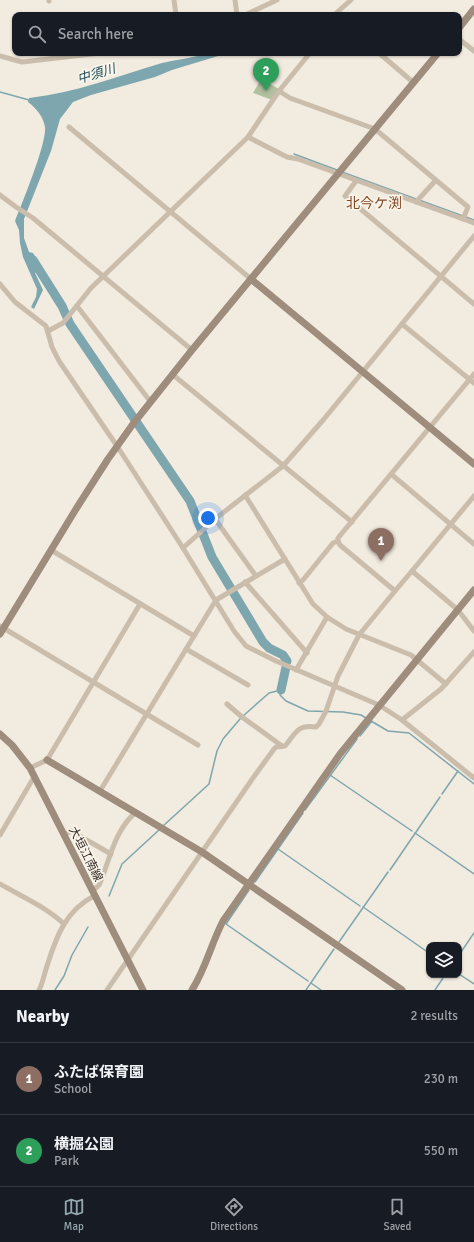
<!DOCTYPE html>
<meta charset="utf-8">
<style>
body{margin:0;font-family:Signika,"Noto Sans JP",sans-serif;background:#20242c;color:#f1f3f6}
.controls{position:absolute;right:12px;bottom:12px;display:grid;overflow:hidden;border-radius:8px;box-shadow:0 1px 3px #0004}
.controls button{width:36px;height:36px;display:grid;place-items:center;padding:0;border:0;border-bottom:1px solid #363941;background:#171b24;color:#f1f3f6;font:20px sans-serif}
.you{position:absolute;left:208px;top:518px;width:14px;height:14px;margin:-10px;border:3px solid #fff;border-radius:50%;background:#1a73e8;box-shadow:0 0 0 6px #1a73e833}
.badge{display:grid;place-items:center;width:26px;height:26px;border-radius:50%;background:#93a9af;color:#fff;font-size:13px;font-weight:700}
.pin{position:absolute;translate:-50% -33px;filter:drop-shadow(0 1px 2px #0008)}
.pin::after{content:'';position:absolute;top:21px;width:14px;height:12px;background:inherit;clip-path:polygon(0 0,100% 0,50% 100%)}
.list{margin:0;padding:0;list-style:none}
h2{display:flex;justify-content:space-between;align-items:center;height:52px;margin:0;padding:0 16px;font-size:17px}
h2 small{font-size:13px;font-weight:400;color:#9ea1a6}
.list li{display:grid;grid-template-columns:26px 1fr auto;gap:12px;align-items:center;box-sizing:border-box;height:72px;padding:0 16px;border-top:1px solid #363941}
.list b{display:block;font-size:15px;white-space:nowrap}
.list p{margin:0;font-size:13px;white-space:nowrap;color:#9ea1a6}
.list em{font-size:13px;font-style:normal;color:#9ea1a6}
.icon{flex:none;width:22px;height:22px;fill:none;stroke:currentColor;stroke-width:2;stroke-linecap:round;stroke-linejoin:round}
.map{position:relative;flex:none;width:474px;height:990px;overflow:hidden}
.search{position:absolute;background:#171b24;box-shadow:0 1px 3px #0004;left:12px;right:12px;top:12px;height:44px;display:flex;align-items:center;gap:10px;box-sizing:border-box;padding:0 14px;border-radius:8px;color:#9ea1a6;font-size:15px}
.sheet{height:196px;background:#171b24}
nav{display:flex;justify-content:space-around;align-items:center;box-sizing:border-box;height:56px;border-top:1px solid #363941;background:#171b24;font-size:11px;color:#9ea1a6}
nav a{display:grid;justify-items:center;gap:2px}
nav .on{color:#93a9af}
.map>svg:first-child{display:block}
.green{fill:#b1c19f}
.water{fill:#7ea6ae}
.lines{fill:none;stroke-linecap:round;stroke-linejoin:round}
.stream{stroke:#7ea6ae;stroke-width:1.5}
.river{stroke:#7ea6ae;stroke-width:9}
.street{stroke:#cabdab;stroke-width:5}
.secondary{stroke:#9e8c7c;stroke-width:7}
.labels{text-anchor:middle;stroke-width:3.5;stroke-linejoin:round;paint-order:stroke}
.street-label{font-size:12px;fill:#38302a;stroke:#faf5eb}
.water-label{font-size:13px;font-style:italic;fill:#204e58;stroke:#faf5eb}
.quarter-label{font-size:14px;fill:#844825;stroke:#faf5eb}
</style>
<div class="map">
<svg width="474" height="990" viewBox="0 0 474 990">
<rect width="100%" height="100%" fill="#f2ebdf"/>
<path class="green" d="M261,79L279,89L272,100L253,93Z"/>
<path class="water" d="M209,53H228L172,70L155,77L91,95L73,102L60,119L51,151L24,219V238L29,252L33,253L42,268L35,273L43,290L34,309L31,307L36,297L37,289L23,257L20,243L19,230L15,221C22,203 47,143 45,127C43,116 36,108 28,102L29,98C75,93 118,76 162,63C178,59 194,58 209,53Z"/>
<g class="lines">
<g class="stream">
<path d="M0,92L29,100"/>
<path d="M294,154L337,170"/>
<path d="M342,172L416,199"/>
<path d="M419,200L463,216"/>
<path d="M466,217L474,220"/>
<path d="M243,716L269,693L281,690L280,695L286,701L308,711L343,712L361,715L366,718"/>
<path d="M371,721L388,731L409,733L474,784"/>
<path d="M360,736L372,721"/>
<path d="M330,775L412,831"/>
<path d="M442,794L458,771"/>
<path d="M305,810L357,739"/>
<path d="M163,826L209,784L217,751L223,739L240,719"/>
<path d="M415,833L474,874"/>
<path d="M278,849L360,906"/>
<path d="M390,870L440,797"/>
<path d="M255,882L303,813"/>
<path d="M249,890L226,924L308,981"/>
<path d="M109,896L122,864L159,830"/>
<path d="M363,907L429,953"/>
<path d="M339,942L388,872"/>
<path d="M459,955L474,933"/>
<path d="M459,974L474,984"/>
<path d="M311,983L321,990"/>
<path d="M55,990L64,976L72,955L88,927"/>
<path d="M306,990L334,949"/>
<path d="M435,990L445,975"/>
</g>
<g class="river">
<path d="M33,260L62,306L70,324L190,501L212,557L263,642L269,648L283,655L287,661"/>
<path d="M281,690L286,667"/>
</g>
<g class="street">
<path d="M49,0V1"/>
<path d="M174,0L176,15"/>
<path d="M235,0L237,15"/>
<path d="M245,15L277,0"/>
<path d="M334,15L351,0"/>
<path d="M459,39L474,51"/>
<path d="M379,53L414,83"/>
<path d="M0,56L22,62L100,53"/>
<path d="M279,91L290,98L375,129L468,207L463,219"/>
<path d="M69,127L251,279"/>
<path d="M248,137L287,157L298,159L474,223"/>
<path d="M356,181L345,196L474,304"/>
<path d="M0,195L16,207L33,218L192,350"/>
<path d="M416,202L436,180"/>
<path d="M0,284L15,302L46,326L52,347L59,361L117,446L183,548L234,631L246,646L276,661L379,705L402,720L474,778"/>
<path d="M77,306L150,401"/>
<path d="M402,324L474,383"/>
<path d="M48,331L63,323L91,288L248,137L279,91L310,53"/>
<path d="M172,374L352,522"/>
<path d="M391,474L474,544"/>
<path d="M245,495L313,604L327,617L346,629L411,655L446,684"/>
<path d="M215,519L256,576"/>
<path d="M338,541L340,545L395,591L412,571L458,610L474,631"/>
<path d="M183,548L215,519L283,466L324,419L474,236"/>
<path d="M51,550L194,636L100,791"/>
<path d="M412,571L474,496"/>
<path d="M245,582L307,653"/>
<path d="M299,583L303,580L333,543L338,541V538L474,374"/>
<path d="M0,626L198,745"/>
<path d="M194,636L216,600L285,559"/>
<path d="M186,649L248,685"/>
<path d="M296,670L327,617"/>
<path d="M227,704L242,717L282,746"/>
<path d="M402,720L441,689L474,652"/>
<path d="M30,768L47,760L140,604"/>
<path d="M0,835L34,777"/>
<path d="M64,835L71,831L111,854"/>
<path d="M0,884C21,896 46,907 64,924"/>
<path d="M92,892L99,885L102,878C111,854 116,829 136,812"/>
<path d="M39,990C43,983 44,974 47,966C56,937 66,910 94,896"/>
<path d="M107,990L253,778L274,749L276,747L285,746C296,733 297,724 316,727L319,724L326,711L338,676L359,635L395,591"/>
</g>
<g class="secondary">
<path d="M459,28L474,9"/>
<path d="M251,279L474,464"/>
<path d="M0,634L76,509L108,459L133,424L192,350L438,53"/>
<path d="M0,734L12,745L30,768L143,990"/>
<path d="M47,760L202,852L402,990"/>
<path d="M192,990C206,968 211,944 223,921L340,754L474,590"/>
</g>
</g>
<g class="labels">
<g class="street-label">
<text transform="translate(86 854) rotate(63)" y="4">大垣江南線</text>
</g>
<g class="water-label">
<text transform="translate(96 73) rotate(-17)" y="5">中須川</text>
</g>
<g class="quarter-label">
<text x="374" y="208">北今ケ渕</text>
</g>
</g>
</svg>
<div class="controls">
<button><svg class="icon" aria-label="layers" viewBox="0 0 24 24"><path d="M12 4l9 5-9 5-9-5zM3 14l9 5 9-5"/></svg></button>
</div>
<div class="you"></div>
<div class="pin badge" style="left:381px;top:561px;background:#8d6e63">1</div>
<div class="pin badge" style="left:266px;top:91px;background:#2e9e5b">2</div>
<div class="search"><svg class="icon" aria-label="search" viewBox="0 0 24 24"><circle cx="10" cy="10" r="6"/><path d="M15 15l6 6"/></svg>Search here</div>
</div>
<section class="sheet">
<h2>Nearby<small>2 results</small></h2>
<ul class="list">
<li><span class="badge" style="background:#8d6e63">1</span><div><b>ふたば保育園</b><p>School</p></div><em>230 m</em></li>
<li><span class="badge" style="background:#2e9e5b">2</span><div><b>横掘公園</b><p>Park</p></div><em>550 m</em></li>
</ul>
</section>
<nav>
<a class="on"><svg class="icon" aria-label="map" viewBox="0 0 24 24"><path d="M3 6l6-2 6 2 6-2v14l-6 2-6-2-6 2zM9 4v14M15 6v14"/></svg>Map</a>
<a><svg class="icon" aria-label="directions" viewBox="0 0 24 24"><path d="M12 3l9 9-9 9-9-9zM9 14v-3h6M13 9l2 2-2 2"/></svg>Directions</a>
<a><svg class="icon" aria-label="saved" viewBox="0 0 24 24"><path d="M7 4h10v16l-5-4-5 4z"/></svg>Saved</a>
</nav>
